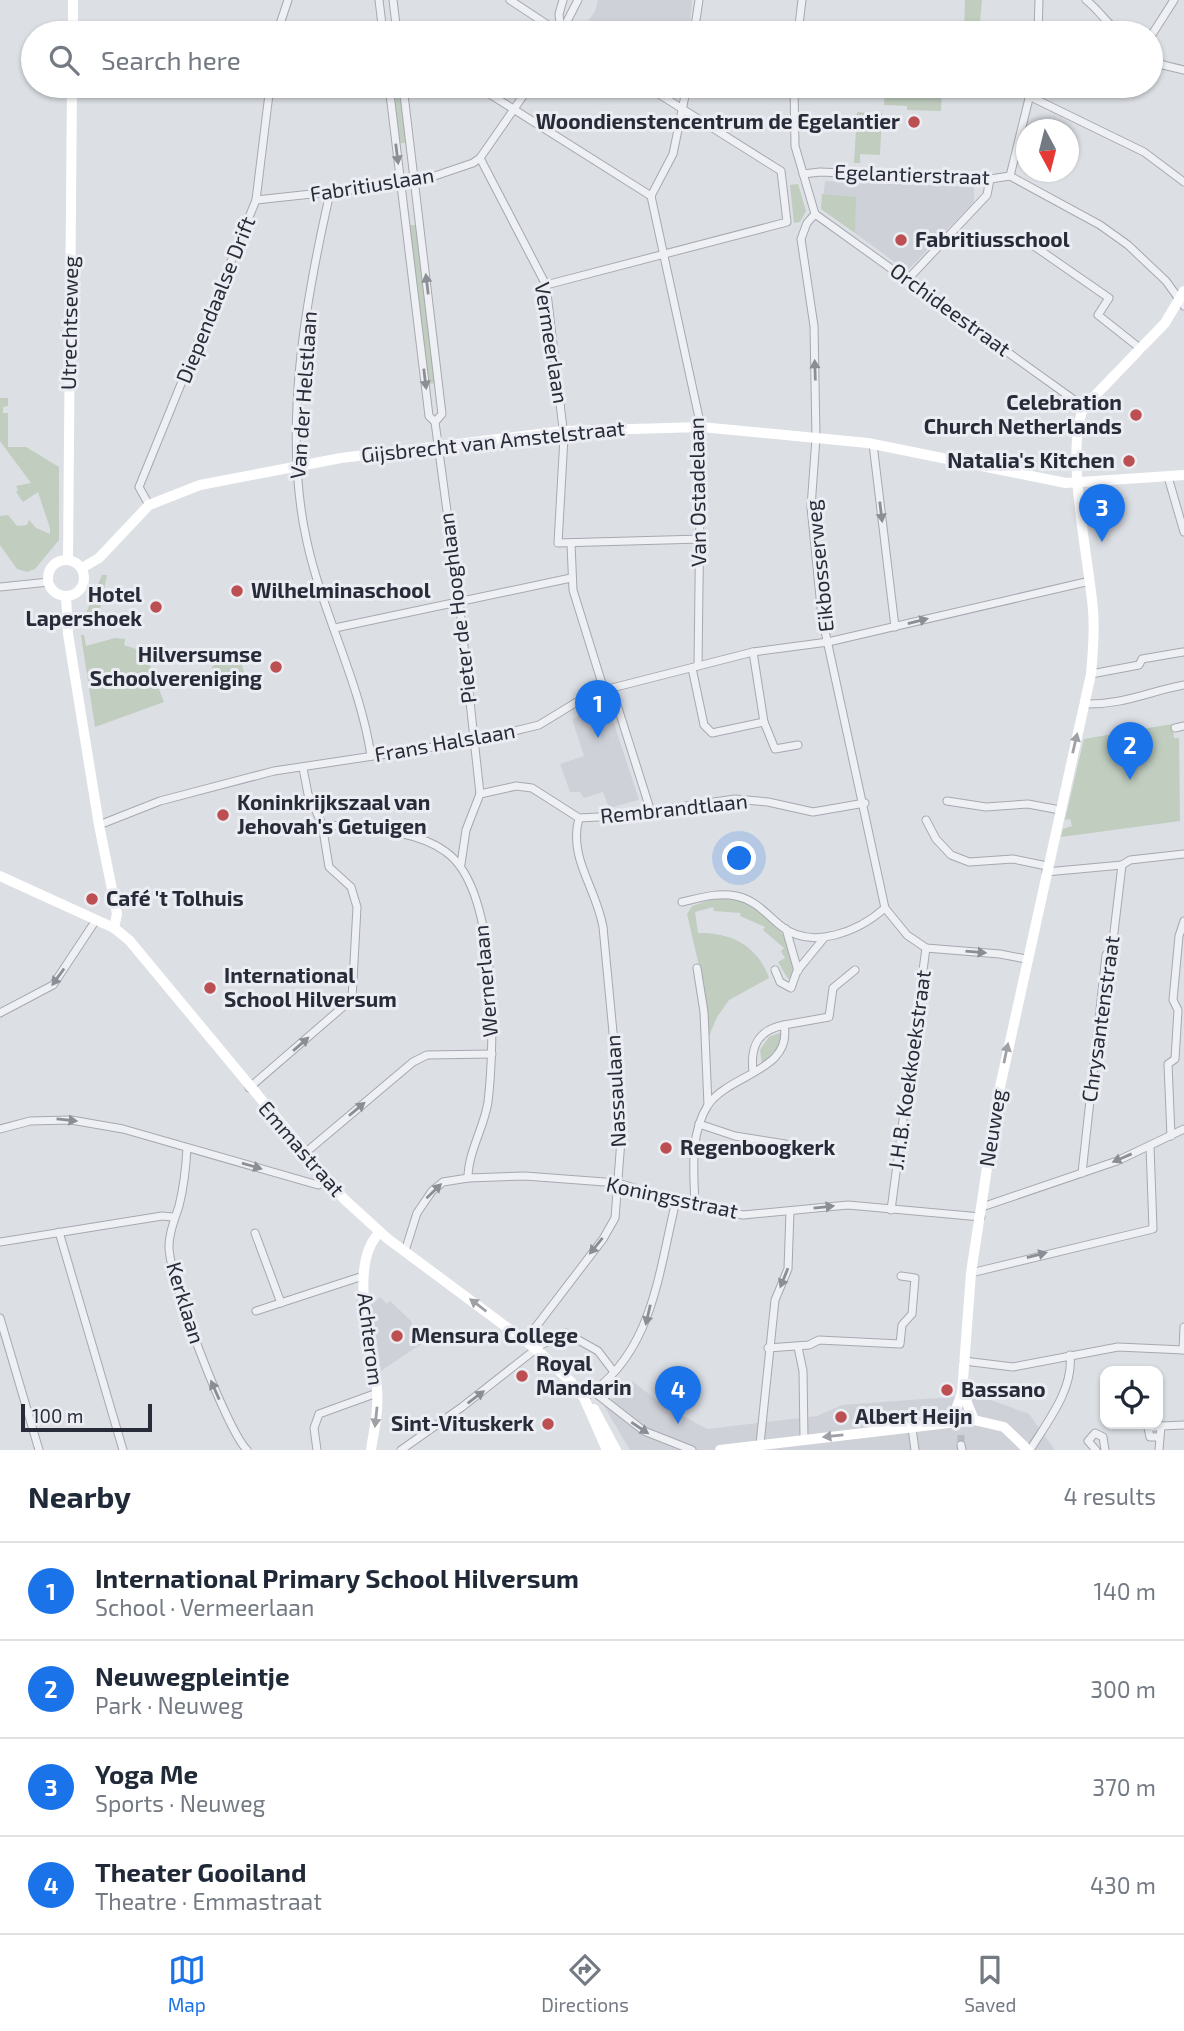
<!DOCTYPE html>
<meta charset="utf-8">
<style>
body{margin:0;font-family:"Exo 2",sans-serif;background:#f6f6f7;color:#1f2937}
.controls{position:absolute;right:21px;bottom:21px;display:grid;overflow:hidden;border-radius:14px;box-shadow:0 2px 5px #0004}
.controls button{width:63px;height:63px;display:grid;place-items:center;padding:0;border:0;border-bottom:2px solid #e0e1e3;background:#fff;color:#1f2937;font:35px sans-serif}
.compass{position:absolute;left:1016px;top:119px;width:63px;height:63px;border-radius:50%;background:#fff;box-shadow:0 2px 5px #0004;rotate:173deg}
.scale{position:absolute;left:21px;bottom:18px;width:131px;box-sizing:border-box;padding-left:7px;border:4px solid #282c39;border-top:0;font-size:19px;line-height:24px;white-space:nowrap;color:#282c39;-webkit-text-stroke:5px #ebedf3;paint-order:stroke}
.you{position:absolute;left:740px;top:859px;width:24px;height:24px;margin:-18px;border:5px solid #fff;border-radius:50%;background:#1a73e8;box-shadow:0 0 0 10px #1a73e833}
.badge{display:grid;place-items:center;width:46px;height:46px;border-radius:50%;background:#1a73e8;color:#fff;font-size:23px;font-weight:700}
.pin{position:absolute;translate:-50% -58px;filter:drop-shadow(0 2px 4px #0008)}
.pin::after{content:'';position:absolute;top:37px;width:24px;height:21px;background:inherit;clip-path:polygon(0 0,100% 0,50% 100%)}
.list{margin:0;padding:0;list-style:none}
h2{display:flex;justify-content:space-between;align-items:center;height:91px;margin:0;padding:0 28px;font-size:30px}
h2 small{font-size:23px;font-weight:400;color:#747a83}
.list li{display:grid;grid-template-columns:46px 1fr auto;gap:21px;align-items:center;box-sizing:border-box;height:98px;padding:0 28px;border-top:2px solid #e0e1e3}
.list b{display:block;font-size:26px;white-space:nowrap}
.list p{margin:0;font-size:23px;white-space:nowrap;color:#747a83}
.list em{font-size:23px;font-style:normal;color:#747a83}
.icon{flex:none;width:38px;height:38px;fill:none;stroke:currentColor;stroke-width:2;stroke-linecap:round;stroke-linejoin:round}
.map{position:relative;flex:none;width:1184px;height:1450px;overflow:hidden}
.search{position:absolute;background:#fff;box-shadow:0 2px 5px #0004;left:21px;right:21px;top:21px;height:77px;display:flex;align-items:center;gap:18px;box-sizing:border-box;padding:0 24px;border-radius:38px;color:#747a83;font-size:26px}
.sheet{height:483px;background:#fff}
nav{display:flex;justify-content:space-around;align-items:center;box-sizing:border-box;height:98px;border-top:2px solid #e0e1e3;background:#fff;font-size:19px;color:#747a83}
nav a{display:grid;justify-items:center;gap:4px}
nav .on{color:#1a73e8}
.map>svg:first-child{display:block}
.built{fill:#cfd1d9}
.green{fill:#c0cdbf}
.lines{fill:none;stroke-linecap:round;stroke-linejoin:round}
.street-tunnel{stroke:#b8bbc2;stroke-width:7;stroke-dasharray:7 3.5;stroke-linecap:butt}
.street-casing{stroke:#a6a9b1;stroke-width:9}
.street{stroke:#eff0f3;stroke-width:7}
.secondary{stroke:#fff;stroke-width:10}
.oneway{fill:#8c8e96}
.oneway2{fill:#9ea0a6}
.poi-dot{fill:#bc4f51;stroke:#ebedf3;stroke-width:2.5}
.labels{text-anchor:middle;stroke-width:6;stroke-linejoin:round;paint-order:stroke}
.poi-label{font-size:21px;font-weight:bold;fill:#282c39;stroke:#ebedf3;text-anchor:start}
.street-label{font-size:21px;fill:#282c39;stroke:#ebedf3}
</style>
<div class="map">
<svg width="1184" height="1450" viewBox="0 0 1184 1450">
<rect width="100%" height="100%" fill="#dcdfe4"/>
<g class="built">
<path d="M598,0H692L689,33H587L583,29L595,11Z"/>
<path d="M825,181L974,187V202L907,271L822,209Z"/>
<path d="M607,702L639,800L609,808L603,792L584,798L580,792H570L560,764L584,756L572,719Z"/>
<path d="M380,1297L387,1304L390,1301L411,1321L413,1330L424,1342L381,1371L371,1305Z"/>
<path d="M632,1381L663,1405L707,1429L817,1416L842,1405L978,1395L1029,1414L1055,1450H630L604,1406Z"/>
</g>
<g class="green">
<path d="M965,0H982L979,33H964Z"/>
<path d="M393,86H400L407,143H400Z"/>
<path d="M885,86H942L941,111L907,110V106L884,105Z"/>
<path d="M858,112L867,113V116L882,113L880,155L860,154V163H854L856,131H861L862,115H856Z"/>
<path d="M798,184L806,211L800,222L794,223L790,185Z"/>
<path d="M822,194L856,197L855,233L821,209Z"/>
<path d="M409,225H417L435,383L429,384L428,380Z"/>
<path d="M0,398H8V406L3,407V413H8V447H26L59,467V540L35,569L27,572L17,569L0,545V516L8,515L17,526L27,525L29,520L36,528L50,534V528L38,492L23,502L16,492L18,490L16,486L31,483L0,441Z"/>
<path d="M102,575H107L99,614L86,613Z"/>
<path d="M81,635H84L86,646L115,638L125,639L124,645L145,652L164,702L95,727Z"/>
<path d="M240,658L245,676L217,684L212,666Z"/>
<path d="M1172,724L1174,738H1179L1180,821L1061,837L1063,829L1072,826L1070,819L1065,820L1084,739Z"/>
<path d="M729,898C769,907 794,936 793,977L788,979L778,962L785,958L781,951L784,948L763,930L765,927L740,916L741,913L714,911L713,907L695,912L698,933C731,932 758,946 769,978L729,1000L717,1017L709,1036L703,983L687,914L692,906L710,900Z"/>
<path d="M779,1033L782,1034L780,1045L762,1064L760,1050L769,1037Z"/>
</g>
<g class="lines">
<path class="street-tunnel" d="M961,1435V1445"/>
<defs>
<g id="street">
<path d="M379,0L383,33"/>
<path d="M393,0L397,33"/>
<path d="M510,0L560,33"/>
<path d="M1086,0C1099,10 1106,23 1120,33"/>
<path d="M277,33L288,0"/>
<path d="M561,33L578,0"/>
<path d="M561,33L559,14L563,0"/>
<path d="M694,33L699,0"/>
<path d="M798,33L802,0"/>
<path d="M1038,33L1039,0"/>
<path d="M1151,36L1174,0"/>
<path d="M1151,56L1163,65L1184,70"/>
<path d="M389,86L429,416L435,422L459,600L480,794"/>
<path d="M403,86L442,414L435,422"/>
<path d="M477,86L651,196"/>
<path d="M794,86L795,146L815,214"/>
<path d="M1029,96L1144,152L1184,182"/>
<path d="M480,158L546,285L564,437L558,543L701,539"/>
<path d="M803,174L820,172L990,179L1010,176L1100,225L1128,245L1166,281L1184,306"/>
<path d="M1010,176L1032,86"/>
<path d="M330,193C305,302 282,431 307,542C323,615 360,682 371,756"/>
<path d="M651,196L701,427L698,666"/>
<path d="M651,196L673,154L687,86"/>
<path d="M256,200L414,183L473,163L480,158L530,86"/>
<path d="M815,214L807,223L801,239L814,326L816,438L811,507L822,617L885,908L907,935L926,948L1000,954L1026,959"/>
<path d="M815,214L1084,407"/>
<path d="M1034,246L1109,298L1098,315L1141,349"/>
<path d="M908,279L987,195L990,179"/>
<path d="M546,285L787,222L781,171L646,86"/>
<path d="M873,444L895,627"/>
<path d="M1168,477L1184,532"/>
<path d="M149,505L139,487L256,200L270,86"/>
<path d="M571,544L573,590L604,690"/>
<path d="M0,587L49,582"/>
<path d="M335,628L571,578"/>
<path d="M692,668L704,725L712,733L764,722L753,652"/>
<path d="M1091,674L1139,665L1142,659L1183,652"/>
<path d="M612,689L651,812"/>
<path d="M1084,704C1123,705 1147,692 1184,685"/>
<path d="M764,722L775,749L798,745"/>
<path d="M1175,728L1184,726"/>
<path d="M303,768L308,794L322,824C360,829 414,828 446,852C498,889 495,1043 488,1102C484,1128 468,1152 468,1178"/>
<path d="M947,801L986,807L1028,804L1060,810"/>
<path d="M926,820L936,839L951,855L969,862L1013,859L1047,866"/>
<path d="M99,825L160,801L274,771L473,741L539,725L580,700L604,690L753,652L828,642L1090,581"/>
<path d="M461,864L466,830L480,794L516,786L532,788L579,818L617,816L735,799L768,802L813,812L865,803"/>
<path d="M1046,872L1122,865L1130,860L1184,854"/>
<path d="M682,902C700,898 718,892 736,896C756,900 766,914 781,926C812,951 859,931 885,908"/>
<path d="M786,929L798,971"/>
<path d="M697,968L704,1012L708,1105"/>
<path d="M775,970L780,982L791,988L797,971L824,938"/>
<path d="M0,1013L53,985L96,920"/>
<path d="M784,1025L829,1017L833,988L855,970"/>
<path d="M249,1088L352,999L357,907L351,887L329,867L322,824"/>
<path d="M699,1124L735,1136L785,1144"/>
<path d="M0,1129L30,1121L71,1120L123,1129L318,1185L329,1181"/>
<path d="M1171,1136L1168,1064L1175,1059L1178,1010L1173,1000L1179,936L1184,921"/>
<path d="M187,1148C186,1168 184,1186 179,1206C175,1219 169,1231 169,1246C168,1276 226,1429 247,1450"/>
<path d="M305,1153L413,1062L427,1055L492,1054"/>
<path d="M1082,1173L1106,955L1112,949L1122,865"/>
<path d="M695,1206C694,1173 689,1135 708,1105C729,1074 793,1071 784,1025C758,1030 750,1046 753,1072"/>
<path d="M982,1207L1117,1161L1184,1129"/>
<path d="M891,1210L926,948"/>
<path d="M59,1232L123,1450"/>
<path d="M255,1233L281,1303"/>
<path d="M0,1242L162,1216L173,1217"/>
<path d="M405,1251L417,1213L432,1191L443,1182L468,1178L525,1176L618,1183L676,1201L743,1215L848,1205L981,1217"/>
<path d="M971,1273L1153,1229L1150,1146"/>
<path d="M256,1311L363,1276"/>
<path d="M0,1318L39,1450"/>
<path d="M525,1341L603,1239L615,1218L622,1127L603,927C596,887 568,858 579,818"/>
<path d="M798,1347L803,1371L804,1439"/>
<path d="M768,1348L809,1345L819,1340L900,1344L902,1325L912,1314L915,1278L901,1276"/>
<path d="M1183,1350L1184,1327"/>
<path d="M964,1361L1013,1367L1118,1347L1184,1350"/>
<path d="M594,1392L644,1431L692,1450"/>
<path d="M584,1398C653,1354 658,1274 676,1201"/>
<path d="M1161,1426L1184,1425"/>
<path d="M912,1428L915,1450"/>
<path d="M1159,1437H1150L1148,1428L1161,1426L1159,1450"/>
<path d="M760,1444L775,1300L788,1269L790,1211"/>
<path d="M961,1445L962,1450"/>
<path d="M317,1450L314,1428L319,1414L377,1393"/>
<path d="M401,1450L462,1407L541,1345L566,1333L598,1351L614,1372"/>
<path d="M1030,1450C1047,1422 1074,1389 1070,1355"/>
<path d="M1096,1450L1088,1441L1095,1433L1103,1437L1105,1450"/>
</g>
</defs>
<use href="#street" class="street-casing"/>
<use href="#street" class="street"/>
<g class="secondary">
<path d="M73,33V0"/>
<path d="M68,560L72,86"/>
<circle cx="66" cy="578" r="18"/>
<path d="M82,568L99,558L149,505L200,485L341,458L563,431L701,427L868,443L1066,483L1184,475"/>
<path d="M66,596L68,634L99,825L117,914L114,928"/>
<path d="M0,876L114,928L129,940L344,1199L388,1239L536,1349L572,1383L584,1398L607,1450"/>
<path d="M963,1393L974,1420"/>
<path d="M594,1409L616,1450"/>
<path d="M945,1423L955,1412L962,1393L971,1273L998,1096L1091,674C1093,652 1095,632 1093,610C1089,559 1064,451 1084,407L1165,323L1184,291"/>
<path d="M371,1450C374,1430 379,1410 377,1390C374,1348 346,1265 380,1232"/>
<path d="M720,1450L974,1420L1004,1427L1028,1450"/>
</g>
</g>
<defs><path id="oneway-solid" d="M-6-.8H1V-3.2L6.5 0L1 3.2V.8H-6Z" transform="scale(1.75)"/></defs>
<g class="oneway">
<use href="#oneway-solid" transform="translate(397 154) rotate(83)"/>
<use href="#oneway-solid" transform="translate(427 284) rotate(-97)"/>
<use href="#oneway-solid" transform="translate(815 370) rotate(-92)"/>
<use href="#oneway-solid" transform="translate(425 379) rotate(83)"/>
<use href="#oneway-solid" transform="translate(881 512) rotate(83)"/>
<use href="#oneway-solid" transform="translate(918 621) rotate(-14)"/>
<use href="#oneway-solid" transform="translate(976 952) rotate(5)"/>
<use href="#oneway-solid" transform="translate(58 977) rotate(126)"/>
<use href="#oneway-solid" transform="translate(301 1044) rotate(-41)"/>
<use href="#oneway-solid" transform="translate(357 1109) rotate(-40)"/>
<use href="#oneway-solid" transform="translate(67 1120) rotate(6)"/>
<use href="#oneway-solid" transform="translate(1122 1158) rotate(157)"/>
<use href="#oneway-solid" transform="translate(252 1166) rotate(16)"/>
<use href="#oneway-solid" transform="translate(434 1191) rotate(-44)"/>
<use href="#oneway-solid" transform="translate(824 1207) rotate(-6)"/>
<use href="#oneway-solid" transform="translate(596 1246) rotate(129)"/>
<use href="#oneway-solid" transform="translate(1037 1255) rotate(-15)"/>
<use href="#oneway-solid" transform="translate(784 1278) rotate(112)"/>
<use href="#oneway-solid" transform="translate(648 1315) rotate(103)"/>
<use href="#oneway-solid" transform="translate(215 1390) rotate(-114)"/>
<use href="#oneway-solid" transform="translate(476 1397) rotate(-37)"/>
<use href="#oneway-solid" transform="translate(640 1428) rotate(34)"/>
</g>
<g class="oneway2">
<use href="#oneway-solid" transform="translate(1075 743) rotate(-77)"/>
<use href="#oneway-solid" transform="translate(1006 1053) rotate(-78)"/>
<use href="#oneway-solid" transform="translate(478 1305) rotate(-143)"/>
<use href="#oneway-solid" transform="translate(376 1417) rotate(96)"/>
<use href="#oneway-solid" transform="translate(833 1436) rotate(174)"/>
</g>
<g class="poi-dot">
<circle cx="914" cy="122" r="7"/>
<circle cx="901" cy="240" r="7"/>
<circle cx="1136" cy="415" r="7"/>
<circle cx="1129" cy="461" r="7"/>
<circle cx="237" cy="591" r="7"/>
<circle cx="156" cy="607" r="7"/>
<circle cx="276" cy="667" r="7"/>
<circle cx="223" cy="815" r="7"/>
<circle cx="92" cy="899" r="7"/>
<circle cx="210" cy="988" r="7"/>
<circle cx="666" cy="1148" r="7"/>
<circle cx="397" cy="1336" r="7"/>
<circle cx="522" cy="1376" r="7"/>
<circle cx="947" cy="1390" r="7"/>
<circle cx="841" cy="1417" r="7"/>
<circle cx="548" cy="1424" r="7"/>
</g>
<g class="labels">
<g class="poi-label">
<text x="900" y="129" text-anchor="end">Woondienstencentrum de Egelantier</text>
<text x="915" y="247">Fabritiusschool</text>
<text x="1122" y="410" text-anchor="end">Celebration<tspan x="1122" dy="24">Church Netherlands</tspan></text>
<text x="1115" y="468" text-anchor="end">Natalia's Kitchen</text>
<text x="251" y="598">Wilhelminaschool</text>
<text x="142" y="602" text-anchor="end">Hotel<tspan x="142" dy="24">Lapershoek</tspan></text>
<text x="262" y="662" text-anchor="end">Hilversumse<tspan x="262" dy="24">Schoolvereniging</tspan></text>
<text x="237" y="810">Koninkrijkszaal van<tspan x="237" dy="24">Jehovah's Getuigen</tspan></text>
<text x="106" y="906">Café 't Tolhuis</text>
<text x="224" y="983">International<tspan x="224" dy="24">School Hilversum</tspan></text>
<text x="680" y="1155">Regenboogkerk</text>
<text x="411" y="1343">Mensura College</text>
<text x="536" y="1371">Royal<tspan x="536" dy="24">Mandarin</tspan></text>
<text x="961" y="1397">Bassano</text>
<text x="855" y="1424">Albert Heijn</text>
<text x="534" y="1431" text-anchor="end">Sint-Vituskerk</text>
</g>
<g class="street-label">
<text transform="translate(912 175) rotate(2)" y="7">Egelantierstraat</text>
<text transform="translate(372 185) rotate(-9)" y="7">Fabritiuslaan</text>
<text transform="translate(216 300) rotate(-68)" y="7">Diependaalse Drift</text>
<text transform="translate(950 310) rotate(36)" y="7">Orchideestraat</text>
<text transform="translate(70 323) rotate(-89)" y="7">Utrechtseweg</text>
<text transform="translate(551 343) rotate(81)" y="7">Vermeerlaan</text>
<text transform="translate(304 395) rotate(-86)" y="7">Van der Helstlaan</text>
<text transform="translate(493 442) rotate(-6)" y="7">Gijsbrecht van Amstelstraat</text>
<text transform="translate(698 492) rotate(-91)" y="7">Van Ostadelaan</text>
<text transform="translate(820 566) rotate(-96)" y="7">Eikbosserweg</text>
<text transform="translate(458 608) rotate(-97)" y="7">Pieter de Hooghlaan</text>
<text transform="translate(445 743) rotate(-10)" y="7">Frans Halslaan</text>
<text transform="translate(674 809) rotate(-6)" y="7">Rembrandtlaan</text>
<text transform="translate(486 981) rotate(-95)" y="7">Wernerlaan</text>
<text transform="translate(1101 1019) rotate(-82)" y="7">Chrysantenstraat</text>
<text transform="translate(910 1070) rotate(-82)" y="7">J.H.B. Koekkoekstraat</text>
<text transform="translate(616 1091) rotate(-93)" y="7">Nassaulaan</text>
<text transform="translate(993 1128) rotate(-81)" y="7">Neuweg</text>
<text transform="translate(301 1149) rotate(49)" y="7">Emmastraat</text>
<text transform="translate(672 1198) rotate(12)" y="7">Koningsstraat</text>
<text transform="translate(185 1303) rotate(73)" y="7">Kerklaan</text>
<text transform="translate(370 1339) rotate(83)" y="7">Achterom</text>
</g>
</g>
</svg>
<div class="controls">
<button><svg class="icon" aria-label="locate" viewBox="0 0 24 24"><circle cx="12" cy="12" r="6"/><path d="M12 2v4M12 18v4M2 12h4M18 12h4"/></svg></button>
</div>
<svg class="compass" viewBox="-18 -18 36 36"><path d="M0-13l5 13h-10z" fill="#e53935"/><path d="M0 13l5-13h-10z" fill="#747a83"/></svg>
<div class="scale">100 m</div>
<div class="you"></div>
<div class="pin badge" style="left:598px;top:738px">1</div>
<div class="pin badge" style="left:1130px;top:780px">2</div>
<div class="pin badge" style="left:1102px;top:542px">3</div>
<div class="pin badge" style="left:678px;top:1424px">4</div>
<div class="search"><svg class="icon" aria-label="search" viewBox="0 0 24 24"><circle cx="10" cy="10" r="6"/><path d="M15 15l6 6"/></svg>Search here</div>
</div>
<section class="sheet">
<h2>Nearby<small>4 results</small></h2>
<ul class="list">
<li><span class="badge">1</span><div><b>International Primary School Hilversum</b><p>School · Vermeerlaan</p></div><em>140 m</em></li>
<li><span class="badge">2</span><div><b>Neuwegpleintje</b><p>Park · Neuweg</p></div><em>300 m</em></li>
<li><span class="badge">3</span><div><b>Yoga Me</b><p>Sports · Neuweg</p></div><em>370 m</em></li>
<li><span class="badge">4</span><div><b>Theater Gooiland</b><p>Theatre · Emmastraat</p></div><em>430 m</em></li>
</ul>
</section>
<nav>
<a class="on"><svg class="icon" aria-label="map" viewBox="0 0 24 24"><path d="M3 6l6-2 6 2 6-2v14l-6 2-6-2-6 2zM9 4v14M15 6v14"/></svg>Map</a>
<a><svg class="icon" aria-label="directions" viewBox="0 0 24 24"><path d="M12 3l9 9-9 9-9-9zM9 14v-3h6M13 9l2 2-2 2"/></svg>Directions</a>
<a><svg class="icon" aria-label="saved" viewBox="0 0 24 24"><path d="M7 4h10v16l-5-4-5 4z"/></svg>Saved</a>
</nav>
